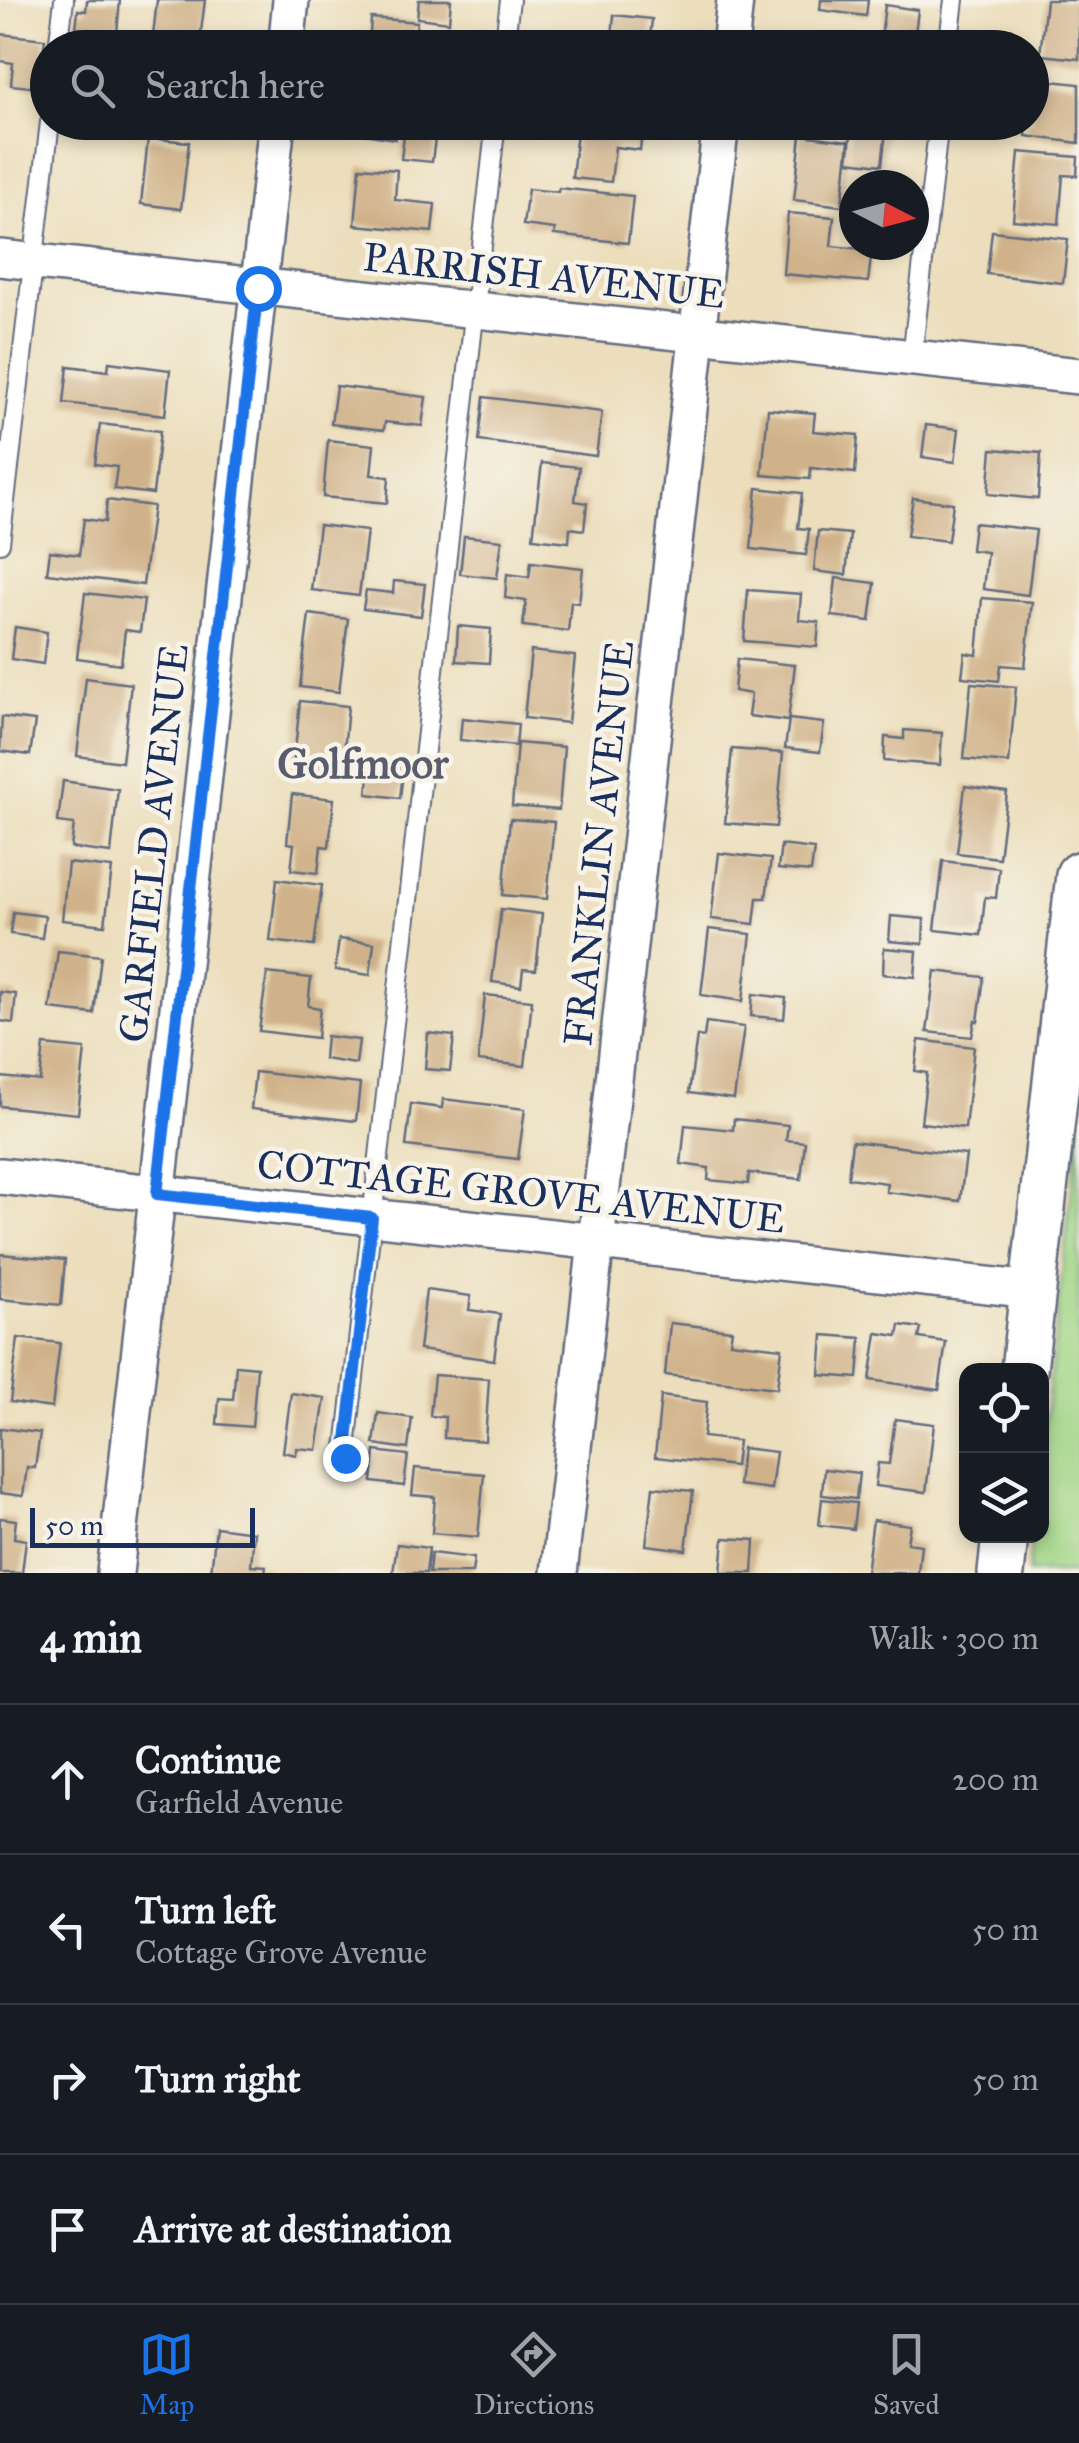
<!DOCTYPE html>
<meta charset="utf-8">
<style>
body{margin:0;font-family:"IM FELL Great Primer",serif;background:#20242c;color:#f1f3f6}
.controls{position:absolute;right:30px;bottom:30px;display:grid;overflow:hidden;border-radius:20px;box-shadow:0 5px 15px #0003}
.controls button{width:90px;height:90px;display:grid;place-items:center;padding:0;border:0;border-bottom:2px solid #363941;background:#171b24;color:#f1f3f6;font:50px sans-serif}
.compass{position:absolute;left:839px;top:170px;width:90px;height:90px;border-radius:50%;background:#171b24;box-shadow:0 5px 15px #0003;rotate:96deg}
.scale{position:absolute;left:30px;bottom:25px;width:225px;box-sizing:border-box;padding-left:10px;border:5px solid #1b2f5e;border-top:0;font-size:28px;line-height:35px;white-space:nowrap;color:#1b2f5e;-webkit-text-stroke:8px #f7f3e8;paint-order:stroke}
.stop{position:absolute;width:30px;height:30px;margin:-22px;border:8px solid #1a73e8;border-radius:50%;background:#fff}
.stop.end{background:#1a73e8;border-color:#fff;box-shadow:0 2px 10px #0008}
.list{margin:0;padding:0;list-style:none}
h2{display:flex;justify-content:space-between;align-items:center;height:130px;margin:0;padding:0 40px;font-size:42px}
h2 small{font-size:32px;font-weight:400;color:#9ea1a6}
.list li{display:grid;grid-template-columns:65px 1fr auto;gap:30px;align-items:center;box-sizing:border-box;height:150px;padding:0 40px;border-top:2px solid #363941}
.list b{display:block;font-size:38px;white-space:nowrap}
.list p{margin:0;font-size:32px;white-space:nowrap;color:#9ea1a6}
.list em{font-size:32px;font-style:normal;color:#9ea1a6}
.icon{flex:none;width:55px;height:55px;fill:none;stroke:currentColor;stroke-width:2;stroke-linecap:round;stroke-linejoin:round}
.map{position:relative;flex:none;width:1079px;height:1573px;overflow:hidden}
.search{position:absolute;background:#171b24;box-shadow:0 5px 15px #0003;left:30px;right:30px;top:30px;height:110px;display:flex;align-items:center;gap:25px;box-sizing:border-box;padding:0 35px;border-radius:55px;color:#9ea1a6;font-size:38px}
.sheet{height:730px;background:#171b24}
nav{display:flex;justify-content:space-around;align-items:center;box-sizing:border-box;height:140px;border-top:2px solid #363941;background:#171b24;font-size:28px;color:#9ea1a6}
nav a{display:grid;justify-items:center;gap:5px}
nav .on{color:#1a73e8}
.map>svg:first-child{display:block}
.green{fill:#a1d585;stroke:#5e8272;stroke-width:2.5}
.building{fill:#d0b28a}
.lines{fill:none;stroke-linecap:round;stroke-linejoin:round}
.service-casing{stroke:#646c7f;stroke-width:22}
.minor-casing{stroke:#646c7f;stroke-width:40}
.tertiary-casing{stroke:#646c7f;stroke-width:50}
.service{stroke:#fff;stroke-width:18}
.minor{stroke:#fff;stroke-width:35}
.tertiary{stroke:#fff;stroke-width:45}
.route{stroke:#1a73e8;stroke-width:12}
.labels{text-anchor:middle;stroke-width:9;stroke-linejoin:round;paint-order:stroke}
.street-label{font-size:40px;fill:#1b2f5e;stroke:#f7f3e8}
.neighbourhood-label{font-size:42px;font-weight:bold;fill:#5a5d6d;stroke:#f7f3e8}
</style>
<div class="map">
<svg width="1079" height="1573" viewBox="0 0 1079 1573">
<rect width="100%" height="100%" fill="#f7f3e8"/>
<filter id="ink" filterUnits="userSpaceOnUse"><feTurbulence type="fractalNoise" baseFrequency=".01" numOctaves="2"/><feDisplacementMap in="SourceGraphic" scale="20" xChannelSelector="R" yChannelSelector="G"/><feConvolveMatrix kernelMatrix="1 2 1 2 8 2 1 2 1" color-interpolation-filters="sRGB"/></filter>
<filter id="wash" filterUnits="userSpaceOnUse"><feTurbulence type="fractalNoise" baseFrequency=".0048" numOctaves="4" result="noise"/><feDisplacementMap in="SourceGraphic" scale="40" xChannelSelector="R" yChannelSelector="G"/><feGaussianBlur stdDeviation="2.25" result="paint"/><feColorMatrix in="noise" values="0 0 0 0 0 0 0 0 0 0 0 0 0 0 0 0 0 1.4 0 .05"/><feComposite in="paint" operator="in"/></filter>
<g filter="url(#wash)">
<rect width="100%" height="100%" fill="#ecdebc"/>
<path class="green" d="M1079,1124V1573H1028L1032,1536H1042V1453Z"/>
<g id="blocks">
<g class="building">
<path d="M87,0H120L117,33L76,28L78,10L86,11Z"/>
<path d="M157,0H205L199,48L152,45Z"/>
<path d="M419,0H451L449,22L417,18Z"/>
<path d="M821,0H868L866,16L820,10Z"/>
<path d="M1046,0H1079V59L1040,55Z"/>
<path d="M885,5L918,10L914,42L881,38Z"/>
<path d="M614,15L652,19L649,48H611Z"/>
<path d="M371,18L417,22L414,48H369Z"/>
<path d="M0,34L45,39L39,88L11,85L13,63L0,61Z"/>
<path d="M1033,79L1079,84V143L1026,136L1027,122H1032Z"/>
<path d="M359,122H397L395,139L358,133Z"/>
<path d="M578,122H643L640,150L615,147L611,182L572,178Z"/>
<path d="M852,127L886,131L882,165L848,161Z"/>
<path d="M404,135L435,138L432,162L401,159Z"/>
<path d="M801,135L849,141L842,206L794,200Z"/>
<path d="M148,138L189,142L181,209L141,204Z"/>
<path d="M1019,152L1078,157L1077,176L1063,175L1059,224L1013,220Z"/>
<path d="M360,167L397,170L395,200L435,204L432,232L355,225Z"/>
<path d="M559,188L633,196L628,243L554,235L555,229L523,225L528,189L558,192Z"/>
<path d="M788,213L834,217L831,246L872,250L868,282L783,274Z"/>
<path d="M992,231L1068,239L1063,283L987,274Z"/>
<path d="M109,362L170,370L165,415L64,403L68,366L108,371Z"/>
<path d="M336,386L426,397L422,426L385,422L384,430L331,424Z"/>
<path d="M484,397L602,412L596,456L479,441Z"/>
<path d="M768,409L815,413L813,431L858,435L855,473L811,468L810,479L762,475Z"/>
<path d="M100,424L160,431L153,494L114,489L117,467L95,464Z"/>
<path d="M926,425L959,429L955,462L922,457Z"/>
<path d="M328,440L374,445L371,475L389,477L387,503L323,497Z"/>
<path d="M992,449L1041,453L1038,499L988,494Z"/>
<path d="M542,463L579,467L575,501L587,503L584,530L570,528L569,542L533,538Z"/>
<path d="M757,488L802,493L798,528L809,529L806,555L751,549Z"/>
<path d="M913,498L953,503L948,541L907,536Z"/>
<path d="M107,500L153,506L143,585L47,573L50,551L79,555L84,519L105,522Z"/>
<path d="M974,523L1036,530L1028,595L983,589L987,552L971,550Z"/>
<path d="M319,525L367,531L359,596L311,590Z"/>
<path d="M818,531L850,534L846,575L814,571Z"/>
<path d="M464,536L502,540L497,578L460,574Z"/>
<path d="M531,562L583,568L579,603L571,602L568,631L523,626L526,601L505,598L507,574L529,577Z"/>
<path d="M836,578L875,583L870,621L832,616Z"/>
<path d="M394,581L425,584L421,616L363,609L366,590L393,593Z"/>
<path d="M748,590L801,594L799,620L819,622L817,647L744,641Z"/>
<path d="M85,593L144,600L140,632L125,630L121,664L77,658Z"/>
<path d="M982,598L1032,602L1025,667L1001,665L999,681L962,677L965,653L977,655Z"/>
<path d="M309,614L348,619L339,692L300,687Z"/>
<path d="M458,626L491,629L489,663L456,661Z"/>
<path d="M15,627L47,632L43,664L11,659Z"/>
<path d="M531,651L575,656L568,723L524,718Z"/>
<path d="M737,659L795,665L788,721L748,716L751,694L734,691Z"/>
<path d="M86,678L131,684L122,762L77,756Z"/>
<path d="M971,683L1016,687L1009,763L964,759Z"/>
<path d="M300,701L348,706L342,774L293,769Z"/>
<path d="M2,717L35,721L30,755L0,751Z"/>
<path d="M462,718L518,724L516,746L460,740Z"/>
<path d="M789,719L824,723L820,752L785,748Z"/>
<path d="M904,730L942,733L940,765L884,761L885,737L904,739Z"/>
<path d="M517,743L564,747L559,810L512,806Z"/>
<path d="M732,749L783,753L776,827L725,823Z"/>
<path d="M371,761L404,765L400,798L367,794Z"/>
<path d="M63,781L118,789L111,853L71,848L74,824L58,822Z"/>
<path d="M965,786L1007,792L999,858L957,853Z"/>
<path d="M292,794L334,799L329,847L321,846L318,873L291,870L294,844L287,843Z"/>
<path d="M510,819L554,822L547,899L503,895Z"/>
<path d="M781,845L814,849L811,872L778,869Z"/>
<path d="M719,853L771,859L766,898H757L754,924L711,919Z"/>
<path d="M943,861L999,868L996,898L985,897L981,935L935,930Z"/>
<path d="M68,863L112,868L105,925L62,920Z"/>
<path d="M277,879L322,885L314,946L270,941Z"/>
<path d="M501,909L542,914L536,970L523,969L521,986L492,982Z"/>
<path d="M13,912L45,916L42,938L10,934Z"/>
<path d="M891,916L924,919L923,944L889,941Z"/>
<path d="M709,929L751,934L743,1001L701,995Z"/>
<path d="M339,939L374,943L370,975L335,970Z"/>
<path d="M884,948L917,951L915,977L883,974Z"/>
<path d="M58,951L101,956L94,1014L50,1009Z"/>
<path d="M935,971L984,977L978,1021L975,1020L972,1037L927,1032Z"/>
<path d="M267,973L311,978L308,1006L320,1008L317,1038L259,1031Z"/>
<path d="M0,992L16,994L13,1023L0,1021Z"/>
<path d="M753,994L786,998L784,1019L751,1016Z"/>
<path d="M485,995L532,1000L525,1066L478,1061Z"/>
<path d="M706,1022L744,1027L734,1099L689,1093L697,1036L704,1037Z"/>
<path d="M428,1033L454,1036L450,1071L425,1069Z"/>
<path d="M326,1036L359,1040L356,1064L324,1059Z"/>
<path d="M919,1040L974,1047L965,1128L921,1123L927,1073L915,1071Z"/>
<path d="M44,1045L85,1049L78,1114L0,1106V1077L40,1081Z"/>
<path d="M255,1072L360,1084L356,1121L251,1109Z"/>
<path d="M443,1099L525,1109L518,1159L406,1146L411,1104L442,1108Z"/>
<path d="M734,1119L788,1125L786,1140L805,1142L801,1179L749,1173L748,1184L708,1180L709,1168L681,1164L685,1125L733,1130Z"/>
<path d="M852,1141L966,1155L960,1201L886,1192L887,1183L848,1178Z"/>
<path d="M0,1254L65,1260L61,1305L0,1299Z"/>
<path d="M426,1290L471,1296L469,1310L500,1314L494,1360L419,1350Z"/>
<path d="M670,1323L732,1330L730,1342L782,1348L777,1388L665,1375Z"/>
<path d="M900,1325L921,1328L919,1338L946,1342L939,1390L870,1380L877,1333L898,1336Z"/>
<path d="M823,1335L861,1338L858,1378L820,1375Z"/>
<path d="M18,1338L60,1343L52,1408L10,1402Z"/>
<path d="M236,1365L257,1367L252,1427L217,1424L219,1398L233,1399Z"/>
<path d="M434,1375L489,1379L485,1441L444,1438L445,1417L430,1416Z"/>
<path d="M291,1393L325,1398L317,1450L297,1448L296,1455L283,1452Z"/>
<path d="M661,1396L707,1402L703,1437L738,1441L735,1466L655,1457Z"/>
<path d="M378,1413L412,1418L408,1449L374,1444Z"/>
<path d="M895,1419L934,1424L926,1492L875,1486L878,1463L889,1464Z"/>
<path d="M0,1428L40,1433L35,1468L27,1467L23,1496L0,1493Z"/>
<path d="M742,1448L776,1452L771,1489L738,1485Z"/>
<path d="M375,1451L408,1455L404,1486L372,1482Z"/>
<path d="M415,1468L484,1474L478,1537L432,1533L435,1497L412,1495Z"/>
<path d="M824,1469L859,1473L856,1499L822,1495Z"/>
<path d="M653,1487L693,1491L686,1550L646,1545Z"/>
<path d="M822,1499L856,1503L853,1529L819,1525Z"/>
<path d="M0,1518L16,1520L14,1538L26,1540L22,1573H0Z"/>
<path d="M873,1520L910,1525L907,1543L921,1545L918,1573H866Z"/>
<path d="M216,1527L254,1532L251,1565L266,1566L265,1573H211Z"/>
<path d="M724,1538L755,1540L753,1573H721Z"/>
<path d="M397,1544L429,1548L426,1573H393Z"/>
<path d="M431,1553L474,1558L472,1573H429Z"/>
</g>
</g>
</g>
<g filter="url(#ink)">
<use href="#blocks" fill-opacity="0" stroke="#646c7f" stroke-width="2.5"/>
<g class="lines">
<defs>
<g id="service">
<path d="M58,48L64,0"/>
<path d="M504,48L510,0"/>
<path d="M948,48L954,0"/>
<path d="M912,357L939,122"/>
<path d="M0,543L50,122"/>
<path d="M345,1457L496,122"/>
</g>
<g id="minor">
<path d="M286,48L291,0"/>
<path d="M730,48L735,0"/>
<path d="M0,258L1079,376"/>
<path d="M0,1176L1032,1290"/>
<path d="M115,1573L277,122"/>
<path d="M559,1573L721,122"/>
</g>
<g id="tertiary">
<path d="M1024,1370L1079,875"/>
<path d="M1001,1573L1005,1536"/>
</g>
</defs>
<use href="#service" class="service-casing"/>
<use href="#minor" class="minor-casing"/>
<use href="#tertiary" class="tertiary-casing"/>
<use href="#service" class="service"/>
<use href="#minor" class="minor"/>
<use href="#tertiary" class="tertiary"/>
</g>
</g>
<g class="lines" filter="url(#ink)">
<path class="route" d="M258,288L157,1194L372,1218L345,1458"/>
</g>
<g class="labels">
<g class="street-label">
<text transform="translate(544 275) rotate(6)" y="14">PARRISH AVENUE</text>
<text transform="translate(153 843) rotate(-84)" y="14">GARFIELD AVENUE</text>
<text transform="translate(598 843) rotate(-84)" y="14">FRANKLIN AVENUE</text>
<text transform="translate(521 1191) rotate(6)" y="14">COTTAGE GROVE AVENUE</text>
</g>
<g class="neighbourhood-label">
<text x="363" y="778">Golfmoor</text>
</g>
</g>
</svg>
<div class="controls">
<button><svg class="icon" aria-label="locate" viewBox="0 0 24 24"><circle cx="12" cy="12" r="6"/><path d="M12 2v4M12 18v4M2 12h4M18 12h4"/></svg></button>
<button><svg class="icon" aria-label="layers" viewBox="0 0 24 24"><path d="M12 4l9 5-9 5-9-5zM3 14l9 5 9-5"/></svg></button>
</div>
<svg class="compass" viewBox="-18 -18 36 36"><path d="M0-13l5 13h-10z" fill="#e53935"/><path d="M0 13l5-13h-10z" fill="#9ea1a6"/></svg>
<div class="scale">50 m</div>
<div class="stop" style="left:258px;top:288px"></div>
<div class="stop end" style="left:345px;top:1458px"></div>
<div class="search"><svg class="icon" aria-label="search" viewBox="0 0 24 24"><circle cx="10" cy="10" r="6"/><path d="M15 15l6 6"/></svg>Search here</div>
</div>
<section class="sheet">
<h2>4 min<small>Walk · 300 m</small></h2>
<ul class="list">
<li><svg class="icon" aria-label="ahead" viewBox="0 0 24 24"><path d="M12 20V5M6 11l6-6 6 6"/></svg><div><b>Continue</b><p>Garfield Avenue</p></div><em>200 m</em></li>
<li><svg class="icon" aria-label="left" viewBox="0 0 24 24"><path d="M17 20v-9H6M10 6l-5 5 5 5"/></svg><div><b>Turn left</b><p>Cottage Grove Avenue</p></div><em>50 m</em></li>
<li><svg class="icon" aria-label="right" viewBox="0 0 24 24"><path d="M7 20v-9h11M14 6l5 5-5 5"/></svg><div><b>Turn right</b></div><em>50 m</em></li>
<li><svg class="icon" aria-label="arrive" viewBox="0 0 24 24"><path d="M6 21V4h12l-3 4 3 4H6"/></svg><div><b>Arrive at destination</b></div></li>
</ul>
</section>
<nav>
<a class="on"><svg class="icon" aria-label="map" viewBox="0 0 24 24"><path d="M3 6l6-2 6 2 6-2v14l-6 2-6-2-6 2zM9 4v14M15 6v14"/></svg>Map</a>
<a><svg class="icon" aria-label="directions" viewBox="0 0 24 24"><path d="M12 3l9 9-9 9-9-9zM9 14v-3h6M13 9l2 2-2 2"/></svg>Directions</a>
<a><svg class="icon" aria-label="saved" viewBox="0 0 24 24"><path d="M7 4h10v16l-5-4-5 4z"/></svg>Saved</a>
</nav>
